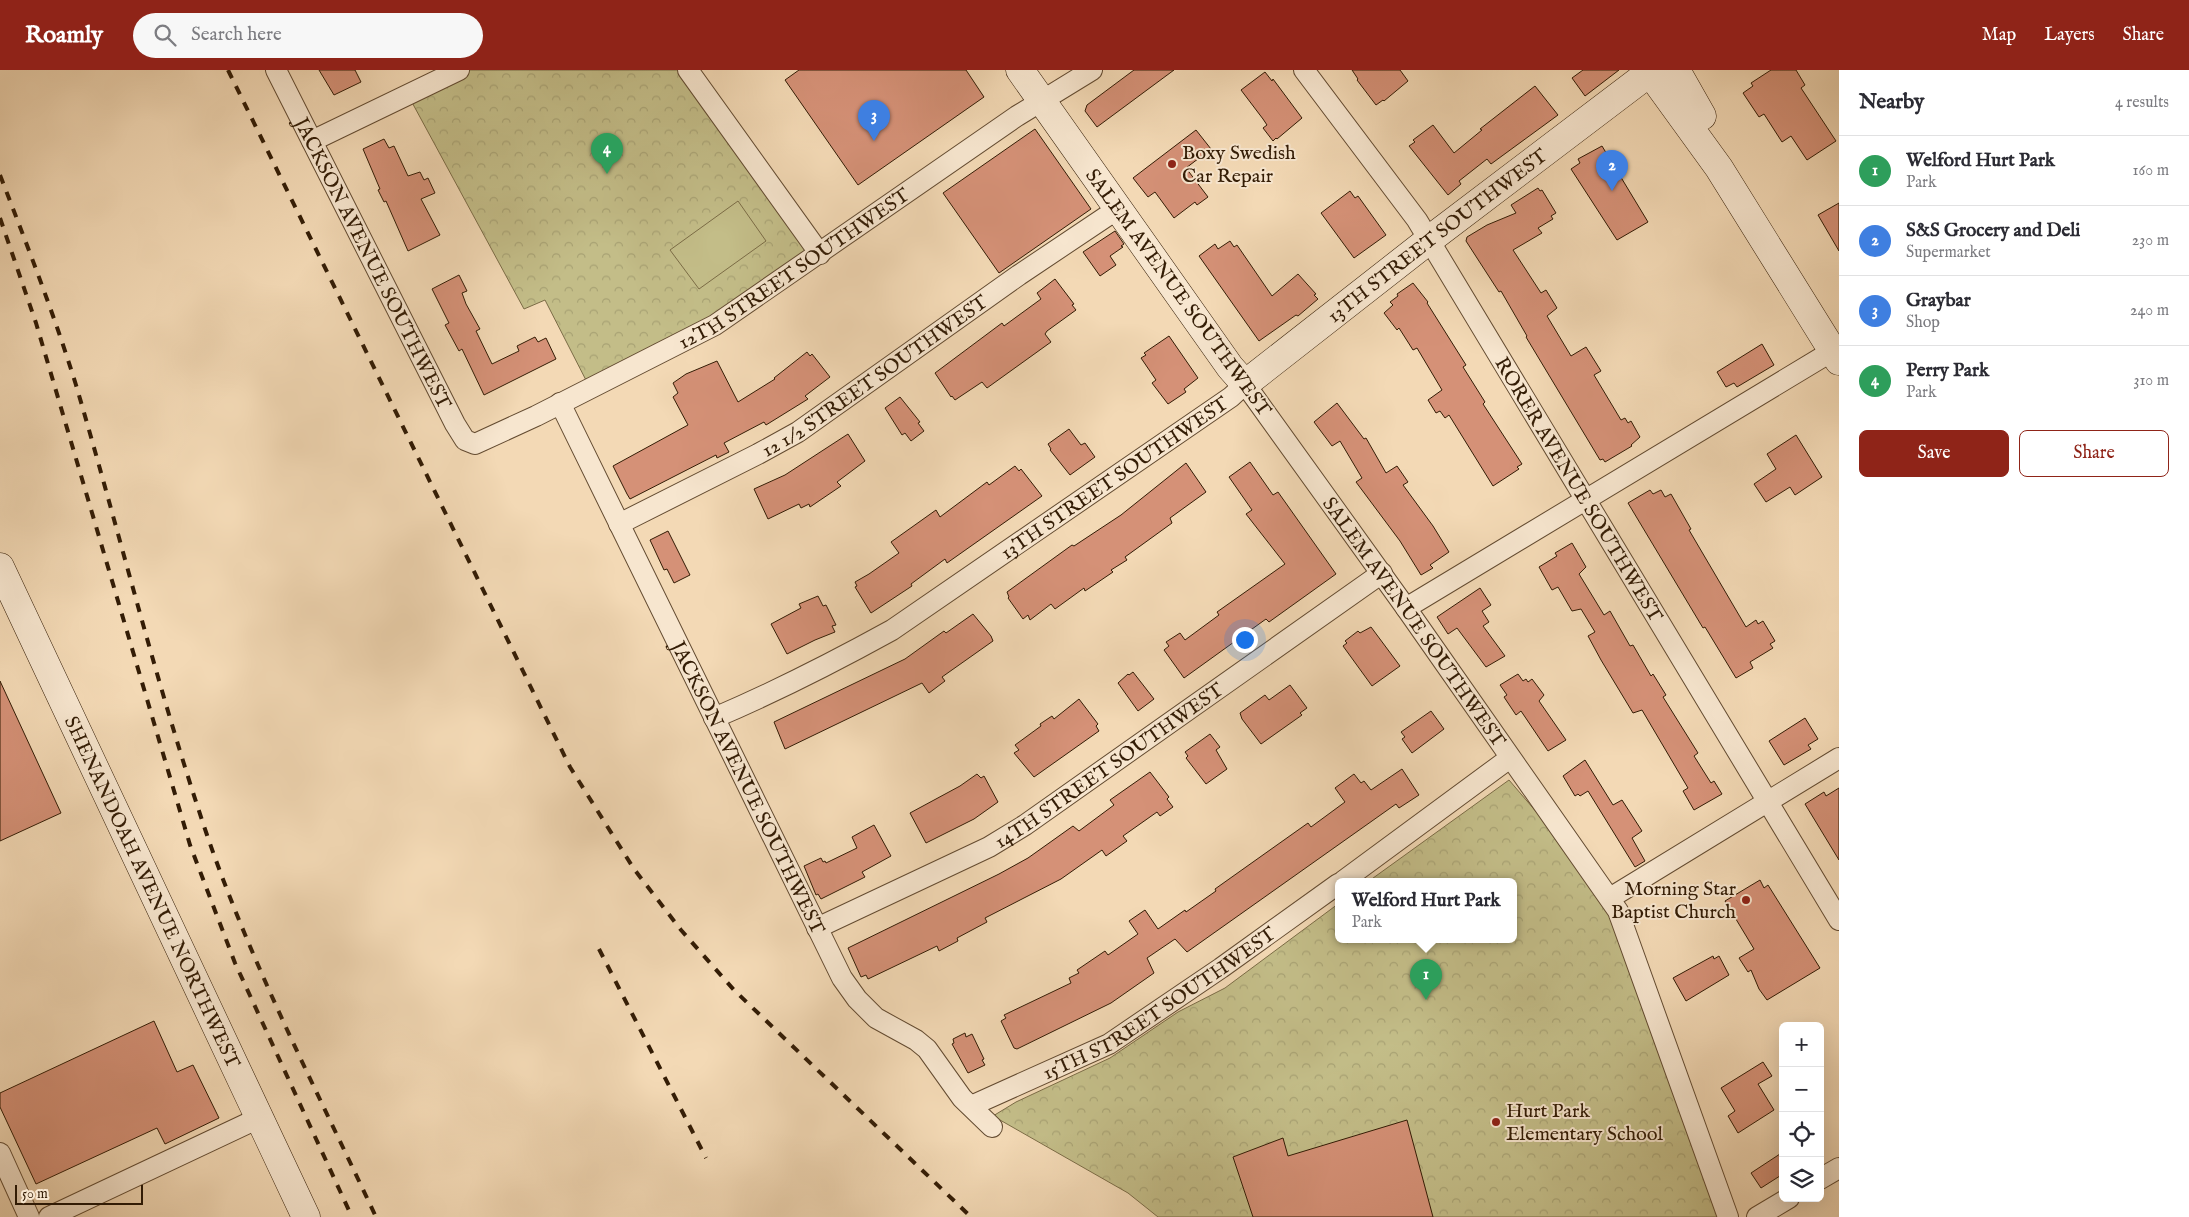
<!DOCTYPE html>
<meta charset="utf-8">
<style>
body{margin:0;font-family:"IM FELL English",serif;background:#f7f7f7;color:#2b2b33}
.controls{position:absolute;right:15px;bottom:15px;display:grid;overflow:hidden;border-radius:8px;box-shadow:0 5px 20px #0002}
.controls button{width:45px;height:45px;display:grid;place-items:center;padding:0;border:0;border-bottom:1px solid #e1e1e2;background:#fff;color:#2b2b33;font:25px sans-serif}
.scale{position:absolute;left:15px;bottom:12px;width:128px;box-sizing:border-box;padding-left:5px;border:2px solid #331c05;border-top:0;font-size:14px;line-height:18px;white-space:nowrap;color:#331c05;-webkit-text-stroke:4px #f7e6cf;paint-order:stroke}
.you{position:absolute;left:1244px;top:569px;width:18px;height:18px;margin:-12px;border:4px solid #fff;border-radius:50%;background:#1a73e8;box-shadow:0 0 0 8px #1a73e833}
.badge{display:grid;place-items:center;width:32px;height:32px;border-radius:50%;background:#8f2418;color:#fff;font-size:16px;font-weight:700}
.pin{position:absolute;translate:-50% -41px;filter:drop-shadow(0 1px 2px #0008)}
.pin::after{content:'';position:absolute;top:26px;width:18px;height:15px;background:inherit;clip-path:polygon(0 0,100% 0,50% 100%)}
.popup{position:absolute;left:1335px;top:808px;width:182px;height:65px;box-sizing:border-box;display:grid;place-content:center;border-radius:8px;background:#fff;filter:drop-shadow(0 1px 4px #0005);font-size:16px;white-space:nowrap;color:#7c7c81}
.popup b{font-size:19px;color:#2b2b33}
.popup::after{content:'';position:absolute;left:50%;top:100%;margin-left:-10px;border:10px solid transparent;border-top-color:#fff}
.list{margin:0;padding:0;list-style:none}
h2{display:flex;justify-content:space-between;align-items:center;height:65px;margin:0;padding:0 20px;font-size:21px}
h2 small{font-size:16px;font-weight:400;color:#7c7c81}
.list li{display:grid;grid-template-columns:32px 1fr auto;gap:15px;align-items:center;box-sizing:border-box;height:70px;padding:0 20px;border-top:1px solid #e1e1e2}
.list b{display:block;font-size:19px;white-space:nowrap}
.list p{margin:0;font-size:16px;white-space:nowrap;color:#7c7c81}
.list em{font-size:16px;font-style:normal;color:#7c7c81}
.actions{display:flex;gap:10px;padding:15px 20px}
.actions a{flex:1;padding:11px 0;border:1px solid #8f2418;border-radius:8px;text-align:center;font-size:18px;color:#8f2418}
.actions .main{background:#8f2418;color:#fff}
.icon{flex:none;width:28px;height:28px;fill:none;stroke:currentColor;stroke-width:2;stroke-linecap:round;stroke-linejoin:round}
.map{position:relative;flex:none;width:1839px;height:1147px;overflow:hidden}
header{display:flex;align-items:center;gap:30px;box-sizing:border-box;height:70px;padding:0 25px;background:#8f2418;color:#fff}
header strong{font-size:24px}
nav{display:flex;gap:28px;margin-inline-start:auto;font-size:18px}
.search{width:350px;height:45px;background:#f7f7f7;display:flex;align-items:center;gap:12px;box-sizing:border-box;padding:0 18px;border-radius:28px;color:#7c7c81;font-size:19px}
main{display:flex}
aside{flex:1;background:#fff}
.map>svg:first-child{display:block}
.park{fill:url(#park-crowns);stroke:#7b6c46}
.pitch{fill:#c3bd88;stroke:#7b6c46}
.building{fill:#d59177;stroke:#331c05}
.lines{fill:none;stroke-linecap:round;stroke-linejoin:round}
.street-casing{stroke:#634b31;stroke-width:22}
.secondary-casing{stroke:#331c05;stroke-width:29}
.street{stroke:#f7e6cf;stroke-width:20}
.secondary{stroke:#f7e6cf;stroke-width:28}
.rail{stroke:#331c05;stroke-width:4;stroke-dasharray:9 9;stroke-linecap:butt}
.poi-dot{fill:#8f2418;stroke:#f7e6cf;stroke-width:2}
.labels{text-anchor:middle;stroke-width:4;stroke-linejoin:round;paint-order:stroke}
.poi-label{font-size:20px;fill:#331c05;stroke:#f7e6cf;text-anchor:start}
.street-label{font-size:20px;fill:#331c05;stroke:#f7e6cf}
</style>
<header>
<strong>Roamly</strong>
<div class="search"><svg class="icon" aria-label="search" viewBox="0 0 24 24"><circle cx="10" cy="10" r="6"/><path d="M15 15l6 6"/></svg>Search here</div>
<nav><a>Map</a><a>Layers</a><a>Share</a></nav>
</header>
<main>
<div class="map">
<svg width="1839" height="1147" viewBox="0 0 1839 1147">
<defs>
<pattern id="park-crowns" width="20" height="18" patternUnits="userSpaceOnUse" patternTransform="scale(1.25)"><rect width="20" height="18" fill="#c3bd88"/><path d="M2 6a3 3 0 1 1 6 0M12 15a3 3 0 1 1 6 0" fill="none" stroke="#a8a274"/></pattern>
</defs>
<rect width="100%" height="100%" fill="#f3d9b5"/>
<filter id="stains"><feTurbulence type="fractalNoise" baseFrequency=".004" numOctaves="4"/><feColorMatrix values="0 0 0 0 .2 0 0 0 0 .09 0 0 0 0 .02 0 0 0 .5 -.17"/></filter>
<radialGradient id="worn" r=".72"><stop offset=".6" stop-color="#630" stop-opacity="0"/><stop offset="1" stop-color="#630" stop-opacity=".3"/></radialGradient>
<g class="park">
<path d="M459,0H688L820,184L590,318L545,230L524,239L408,25Z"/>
<path d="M1509,710L1610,828L1728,1147H1158L1128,1123L993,1046L1016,1032L1110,988L1178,942L1225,918L1338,834V869H1514V811H1369Z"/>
</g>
<path class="pitch" d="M738,131L766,171L699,219L670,180Z"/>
<g class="building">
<path d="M319,0H355L361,12L334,25Z"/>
<path d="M799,0H966L984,27L858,115L785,10Z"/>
<path d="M1134,0H1174L1097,57L1085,41L1087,35Z"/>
<path d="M1352,0H1400L1408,11L1384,31L1383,30L1376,35L1357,10L1358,9Z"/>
<path d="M1583,0H1619L1585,26L1572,8Z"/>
<path d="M1771,0H1796L1805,15L1801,18L1803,21L1836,71L1807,90L1791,66L1782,72L1764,44L1759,47L1743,23L1753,16L1751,13Z"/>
<path d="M1265,2L1272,11L1273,9L1302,48L1277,69L1276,68L1273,71L1263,58L1267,55L1263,49L1241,20Z"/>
<path d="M1535,16L1558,45L1491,94L1487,89L1459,111L1461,114L1448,125L1409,76L1415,72L1413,70L1433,55L1454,83L1482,60L1480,59Z"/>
<path d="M1035,59L1091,139L999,203L943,123Z"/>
<path d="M1196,60L1211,79L1186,98L1208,127L1197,135L1195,132L1174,148L1155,122L1148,127L1133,108Z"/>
<path d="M384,69L389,78L394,76L408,106L420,102L424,110L428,108L435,123L421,129L440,165L408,181L386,131L384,132L378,120L380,119L363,79Z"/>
<path d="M1602,76L1648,152L1617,170L1571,99L1580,93L1578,89Z"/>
<path d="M1538,118L1540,121L1542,120L1556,143L1551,146L1553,149L1538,158L1542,163L1513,180L1541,223L1546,220L1557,238L1547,246L1571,286L1586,277L1601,301L1594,305L1621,350L1625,348L1628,353L1631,351L1640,367L1631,375L1632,376L1605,392L1603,389L1600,390L1526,267L1527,266L1501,221L1499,222L1466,171L1467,167L1487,155L1516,143L1511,135Z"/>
<path d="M1350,121L1355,128L1358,126L1386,165L1354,188L1321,143Z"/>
<path d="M1839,133V181L1818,145Z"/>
<path d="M1115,161L1124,174L1121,176L1123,177L1110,186L1116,195L1100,206L1083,182Z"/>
<path d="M1230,171L1234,177L1237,175L1272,226L1298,204L1316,224L1314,225L1318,229L1298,246L1296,245L1259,271L1199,186L1215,174L1218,179Z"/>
<path d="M459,205L467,221L462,223L466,234L480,259L476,261L492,294L519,281L517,276L535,267L538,272L546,268L556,289L484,325L462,279L459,281L445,255L449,253L432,219Z"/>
<path d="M1055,209L1074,234L1072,235L1076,240L1047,261L1045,264L1051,272L987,318L982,312L955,330L952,326L951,327L935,303L1002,253L1004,256L1041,229L1037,223Z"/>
<path d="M1413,213L1428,232L1427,233L1466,295L1463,297L1485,332L1483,334L1522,394L1517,397L1519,399L1493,416L1449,345L1445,348L1440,341L1436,343L1428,330L1442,320L1417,278L1413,280L1399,258L1397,260L1384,243L1393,235L1390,232L1398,226L1397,224Z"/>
<path d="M1169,266L1198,308L1184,319L1186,322L1168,334L1152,313L1156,310L1141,288L1146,285L1144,283Z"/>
<path d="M1762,274L1774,295L1737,317L1734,313L1726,317L1717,302Z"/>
<path d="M807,282L810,286L812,284L830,307L805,326L808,329L766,355L764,352L724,373L729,382L717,388L716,385L630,429L627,424L613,396L688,355L673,327L678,323L673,313L686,304L717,291L738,332L775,309L774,308Z"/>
<path d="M900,327L920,352L918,353L924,361L911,371L905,363L902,365L885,338Z"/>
<path d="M1337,333L1364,369L1366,368L1386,403L1397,396L1408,412L1403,415L1433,456L1449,482L1430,495L1433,498L1421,505L1400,471L1356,412L1362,408L1340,371L1332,376L1314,352Z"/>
<path d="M1069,359L1081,375L1085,373L1095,387L1070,405L1050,380L1051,379L1048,374Z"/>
<path d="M848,364L865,391L837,412L841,416L810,437L809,434L801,438L799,434L768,449L754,419L785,405Z"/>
<path d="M1796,365L1822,407L1795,425L1790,417L1766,432L1754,414L1776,399L1767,384Z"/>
<path d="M1250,392L1273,425L1278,422L1336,504L1269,552L1266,549L1184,608L1164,580L1169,576L1166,572L1180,563L1185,570L1219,545L1217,542L1285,494L1246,444L1252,440L1229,407Z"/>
<path d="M1186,393L1206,422L1170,448L1172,453L1125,487L1127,490L1111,500L1113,502L1085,521L1084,518L1055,539L1051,534L1030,550L1028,545L1023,549L1008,528L1009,527L1007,522L1072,475L1074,476L1121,445Z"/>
<path d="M1015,396L1019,401L1021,399L1042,426L947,493L945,489L911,514L912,516L871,543L855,517L857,516L855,512L869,504L899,483L891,472L936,440L940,447L987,412L989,415Z"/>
<path d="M1650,420L1653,424L1661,420L1665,427L1671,424L1691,459L1689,460L1746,557L1756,550L1758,554L1763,551L1775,571L1770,574L1773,578L1750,592L1753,598L1736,608L1705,557L1703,558L1628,433Z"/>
<path d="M668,461L690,505L674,513L667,499L664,500L650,470Z"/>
<path d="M1572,473L1586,497L1579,504L1604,545L1610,541L1630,576L1633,575L1651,606L1653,604L1666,625L1663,627L1698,683L1694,686L1711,713L1714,711L1722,724L1694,740L1683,721L1688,718L1642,640L1633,643L1601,590L1588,566L1595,562L1581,539L1572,541L1558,517L1552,520L1539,497L1557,486L1555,483Z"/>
<path d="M1480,518L1491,535L1482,541L1489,552L1483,556L1505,586L1486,597L1457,558L1448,564L1437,547Z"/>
<path d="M818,526L823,536L826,535L836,555L832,556L835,562L815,570L787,584L771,554L801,538L799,534Z"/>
<path d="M973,544L991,566L993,571L942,607L945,611L929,623L922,613L785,679L774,652L905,589L944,561L946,563Z"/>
<path d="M1371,557L1400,596L1372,616L1343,576L1347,573L1345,571L1358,561L1360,563Z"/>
<path d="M1133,602L1154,629L1138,641L1118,613L1128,604L1129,605Z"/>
<path d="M1518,604L1523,611L1526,609L1528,612L1532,609L1544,625L1539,631L1566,670L1548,681L1521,641L1516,645L1504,627L1507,625L1500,615Z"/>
<path d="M0,611L61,743L0,771Z"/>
<path d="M1290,615L1307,638L1300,643L1302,645L1261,674L1242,649L1240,643L1265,625L1269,630Z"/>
<path d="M1079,629L1098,654L1096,656L1099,661L1034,707L1014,683L1019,680L1015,675L1041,656L1040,654L1052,646L1054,649Z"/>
<path d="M1431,641L1444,659L1412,683L1402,669L1405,667L1401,662Z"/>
<path d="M1805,648L1818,669L1808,675L1811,679L1784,695L1769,671Z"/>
<path d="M1210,664L1220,677L1216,680L1227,699L1206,714L1186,688L1188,686L1185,682Z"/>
<path d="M1585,690L1613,735L1622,730L1642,761L1632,768L1645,791L1635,797L1588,721L1580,726L1578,724L1575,726L1563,706Z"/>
<path d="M1402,699L1419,725L1399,738L1396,734L1187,882L1175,869L1147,888L1154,903L1111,933L1017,979L1014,978L1001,951L1006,948L1004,945L1071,913L1069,908L1079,903L1077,900L1105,881L1108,885L1138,864L1129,851L1145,840L1158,859L1185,840L1186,842L1216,821L1215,819L1308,753L1311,757L1345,732L1335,718L1354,704L1361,713L1364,711L1371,720Z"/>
<path d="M1150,702L1169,727L1167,729L1173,737L1160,746L1157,742L1123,766L1127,771L1106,786L1102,780L1061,809L985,848L987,852L957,868L958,871L939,881L937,876L868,909L866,905L861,907L848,878L999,804L1028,788L1073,756L1079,761L1114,735L1110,730Z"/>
<path d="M977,704L981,708L984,706L998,732L974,749L926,773L910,743L960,716Z"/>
<path d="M1839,718V790L1805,734L1824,722L1826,726Z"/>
<path d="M874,755L891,786L862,802L865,807L821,829L818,824L816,825L804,796L821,788L823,792L825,791L826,793L857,778L852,767Z"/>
<path d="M1760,810L1764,818L1768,815L1820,898L1767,930L1759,919L1751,900L1748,902L1739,888L1754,879L1725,831Z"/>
<path d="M1713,886L1714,889L1719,886L1729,905L1686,931L1673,908Z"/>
<path d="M154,951L177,1002L193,995L219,1048L165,1074L157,1058L36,1114L0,1037V1023Z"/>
<path d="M965,963L966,967L972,964L984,989L982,990L985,995L968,1003L952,974L954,973L953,969Z"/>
<path d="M1763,992L1772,1006L1758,1014L1774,1040L1738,1063L1728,1046L1735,1041L1721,1018Z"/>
<path d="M1407,1050L1433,1147H1253L1233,1087L1283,1068L1288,1086Z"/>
<path d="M1783,1082V1104L1761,1118L1751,1103Z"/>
</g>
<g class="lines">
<defs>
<g id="street">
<path id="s1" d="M276,0L455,354L465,370L475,374L536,346L715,255L1017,46L1092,0"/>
<path d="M688,0L820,184"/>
<path id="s2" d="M1304,0L1417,150L1839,850"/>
<path d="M312,71L459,0"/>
<path id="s3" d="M560,333L842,908L857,929L876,948L916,970L927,979L962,1028L992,1057"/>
<path id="s4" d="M619,454L758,384L798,362L1019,205L1119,138"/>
<path d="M1406,538L1839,277"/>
<path id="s5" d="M714,648C775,622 834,592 892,560L1231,327L1245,314L1406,538L1618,841L1728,1147"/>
<path d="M1343,811L1510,688"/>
<path d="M1610,828L1839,688"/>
<path id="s6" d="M817,858L989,777L1025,755L1382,503"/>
<path id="s7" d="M971,1036L1109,974L1221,898L1338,814"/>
<path d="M0,1083L29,1147"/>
<path d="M1820,1109L1839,1098"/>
<path d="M49,1147L259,1048"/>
<path d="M1757,1147L1789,1128"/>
</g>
<g id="secondary">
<path id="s8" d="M1020,0L1230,297L1245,314L1429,170L1653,0"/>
<path d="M1648,0L1719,98L1839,291"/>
<path d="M1676,0L1702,46"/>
<path id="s9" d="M0,497L306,1147"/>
</g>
</defs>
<use href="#street" class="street-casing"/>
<use href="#secondary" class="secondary-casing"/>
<use href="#street" class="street"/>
<use href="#secondary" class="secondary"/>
<g class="rail">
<path d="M228,0L570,697L634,799L681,860L734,920L971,1147"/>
<path d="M0,105C27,175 54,244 76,315C120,465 157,617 207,765C252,896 317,1021 376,1147"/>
<path d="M0,148L36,253L190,775L235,893L352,1147"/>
<path d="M599,879L706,1088"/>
</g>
</g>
<g class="poi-dot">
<circle cx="1172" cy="94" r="5"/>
<circle cx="1746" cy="830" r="5"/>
<circle cx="1496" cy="1052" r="5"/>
</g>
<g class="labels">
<g class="poi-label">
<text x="1182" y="89">Boxy Swedish<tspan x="1182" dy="23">Car Repair</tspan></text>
<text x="1736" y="825" text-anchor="end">Morning Star<tspan x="1736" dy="23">Baptist Church</tspan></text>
<text x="1506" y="1047">Hurt Park<tspan x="1506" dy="23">Elementary School</tspan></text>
</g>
<g class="street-label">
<text dy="7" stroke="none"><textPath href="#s8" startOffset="629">13TH STREET SOUTHWEST</textPath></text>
<text dy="7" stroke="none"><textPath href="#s1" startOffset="216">JACKSON AVENUE SOUTHWEST</textPath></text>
<text dy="7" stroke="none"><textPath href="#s1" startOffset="791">12TH STREET SOUTHWEST</textPath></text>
<text transform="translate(1179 222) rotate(54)" y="7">SALEM AVENUE SOUTHWEST</text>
<text dy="7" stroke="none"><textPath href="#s4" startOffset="296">12 1/2 STREET SOUTHWEST</textPath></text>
<text dy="7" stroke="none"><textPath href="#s5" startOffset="468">13TH STREET SOUTHWEST</textPath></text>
<text dy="7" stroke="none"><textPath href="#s2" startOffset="502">RORER AVENUE SOUTHWEST</textPath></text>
<text dy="7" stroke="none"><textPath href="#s5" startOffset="921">SALEM AVENUE SOUTHWEST</textPath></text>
<text dy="7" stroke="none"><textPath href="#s6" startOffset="335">14TH STREET SOUTHWEST</textPath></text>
<text dy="7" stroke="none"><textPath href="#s3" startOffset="428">JACKSON AVENUE SOUTHWEST</textPath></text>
<text dy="7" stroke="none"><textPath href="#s9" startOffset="359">SHENANDOAH AVENUE NORTHWEST</textPath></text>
<text dy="7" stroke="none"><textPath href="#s7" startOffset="215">15TH STREET SOUTHWEST</textPath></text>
</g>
</g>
<rect width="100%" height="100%" filter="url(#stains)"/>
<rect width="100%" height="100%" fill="url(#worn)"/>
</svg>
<div class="controls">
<button>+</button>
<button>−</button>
<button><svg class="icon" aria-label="locate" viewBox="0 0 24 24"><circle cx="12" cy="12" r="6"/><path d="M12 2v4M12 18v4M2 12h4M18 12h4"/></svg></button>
<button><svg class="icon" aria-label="layers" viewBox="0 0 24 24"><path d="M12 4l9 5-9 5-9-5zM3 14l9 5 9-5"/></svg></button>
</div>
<div class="scale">50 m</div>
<div class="you"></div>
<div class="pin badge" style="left:1426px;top:930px;background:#2e9e5b">1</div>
<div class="popup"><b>Welford Hurt Park</b>Park</div>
<div class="pin badge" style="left:1612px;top:121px;background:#3f7fe0">2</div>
<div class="pin badge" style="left:874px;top:71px;background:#3f7fe0">3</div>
<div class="pin badge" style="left:607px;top:104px;background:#2e9e5b">4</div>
</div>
<aside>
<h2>Nearby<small>4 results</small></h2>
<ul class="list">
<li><span class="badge" style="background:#2e9e5b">1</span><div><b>Welford Hurt Park</b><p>Park</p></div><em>160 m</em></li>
<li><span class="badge" style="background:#3f7fe0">2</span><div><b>S&amp;S Grocery and Deli</b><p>Supermarket</p></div><em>230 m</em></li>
<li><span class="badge" style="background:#3f7fe0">3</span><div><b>Graybar</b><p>Shop</p></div><em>240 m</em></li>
<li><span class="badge" style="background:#2e9e5b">4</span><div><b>Perry Park</b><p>Park</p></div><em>310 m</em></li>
</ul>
<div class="actions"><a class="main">Save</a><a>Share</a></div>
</aside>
</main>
